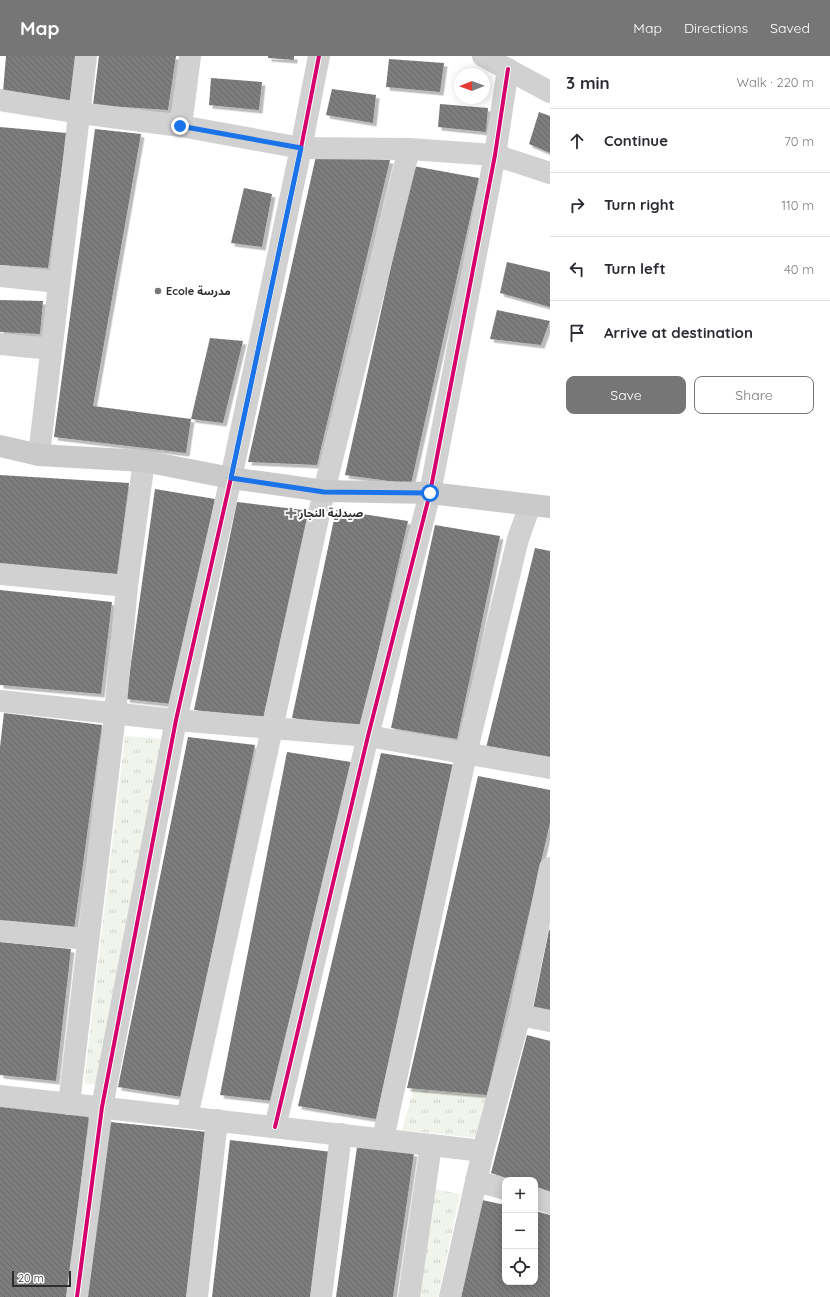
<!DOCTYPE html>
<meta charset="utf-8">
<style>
body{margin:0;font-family:Quicksand,"Noto Sans Arabic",sans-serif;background:#f2f2f3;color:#2b2b33}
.controls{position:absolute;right:12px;bottom:12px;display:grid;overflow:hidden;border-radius:8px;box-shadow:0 2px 10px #0003}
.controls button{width:36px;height:36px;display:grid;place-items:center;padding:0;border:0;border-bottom:1px solid #e1e1e2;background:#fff;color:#2b2b33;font:20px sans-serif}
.compass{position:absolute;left:454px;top:12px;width:36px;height:36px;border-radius:50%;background:#fff;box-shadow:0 2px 10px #0003;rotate:269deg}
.scale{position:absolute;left:12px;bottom:10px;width:59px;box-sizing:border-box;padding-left:4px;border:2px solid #2c2c2c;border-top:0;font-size:11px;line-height:14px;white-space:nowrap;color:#2c2c2c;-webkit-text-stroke:3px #fff;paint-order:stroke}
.stop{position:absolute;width:12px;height:12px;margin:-9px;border:3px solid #1a73e8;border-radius:50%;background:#fff}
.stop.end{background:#1a73e8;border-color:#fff;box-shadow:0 1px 4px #0008}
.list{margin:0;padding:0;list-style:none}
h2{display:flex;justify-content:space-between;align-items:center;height:52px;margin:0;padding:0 16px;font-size:17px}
h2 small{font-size:13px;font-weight:400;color:#7c7c81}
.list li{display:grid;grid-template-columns:26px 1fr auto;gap:12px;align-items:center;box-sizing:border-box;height:64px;padding:0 16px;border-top:1px solid #e1e1e2}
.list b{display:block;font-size:15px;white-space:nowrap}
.list em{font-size:13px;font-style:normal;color:#7c7c81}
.actions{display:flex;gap:8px;padding:12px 16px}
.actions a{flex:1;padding:9px 0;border:1px solid #767676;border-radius:8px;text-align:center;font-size:14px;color:#767676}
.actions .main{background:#767676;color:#fff}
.icon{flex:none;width:22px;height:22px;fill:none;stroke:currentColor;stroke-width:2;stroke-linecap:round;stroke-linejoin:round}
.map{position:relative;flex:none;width:550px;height:1241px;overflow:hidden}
header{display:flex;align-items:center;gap:24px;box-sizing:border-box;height:56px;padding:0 20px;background:#767676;color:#fff}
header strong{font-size:19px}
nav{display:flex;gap:22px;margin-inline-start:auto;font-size:14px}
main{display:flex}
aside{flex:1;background:#fff}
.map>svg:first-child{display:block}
.grass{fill:url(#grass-tufts)}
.building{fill:url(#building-back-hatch);filter:url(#shadow)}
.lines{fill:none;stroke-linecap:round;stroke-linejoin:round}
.street{stroke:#d1d1d1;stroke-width:22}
.secondary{stroke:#cacaca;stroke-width:22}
.cycleway-casing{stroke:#fff;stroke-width:6}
.cycleway{stroke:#d6006c;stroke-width:4}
.route{stroke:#1a73e8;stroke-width:5}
.poi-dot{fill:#767676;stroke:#fff;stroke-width:1.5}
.labels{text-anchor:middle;stroke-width:4;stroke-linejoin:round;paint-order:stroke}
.poi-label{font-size:11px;font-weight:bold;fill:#2c2c2c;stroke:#fff;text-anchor:start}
</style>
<header>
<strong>Map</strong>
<nav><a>Map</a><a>Directions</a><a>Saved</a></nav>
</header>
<main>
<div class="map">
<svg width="550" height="1241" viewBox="0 0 550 1241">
<defs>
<pattern id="grass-tufts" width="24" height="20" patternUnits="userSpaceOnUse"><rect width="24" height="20" fill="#f0f4ea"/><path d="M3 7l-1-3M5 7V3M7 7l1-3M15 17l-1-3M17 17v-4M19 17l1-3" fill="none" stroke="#ced1c9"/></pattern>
<pattern id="building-back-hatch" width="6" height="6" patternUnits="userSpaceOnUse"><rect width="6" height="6" fill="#7d7d7d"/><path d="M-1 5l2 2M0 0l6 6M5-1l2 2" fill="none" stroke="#676767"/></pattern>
<filter id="shadow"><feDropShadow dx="3.5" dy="3.5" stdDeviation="0" flood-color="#0004"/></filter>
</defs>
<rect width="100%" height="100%" fill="#fff"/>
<g class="grass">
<path d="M125,680L165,683L95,1029L84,1027Z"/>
<path d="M414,1032L487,1039L478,1082L402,1074Z"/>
<path d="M434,1133L460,1138L438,1241H419Z"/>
</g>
<g class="building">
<path d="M6,0H79L73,48L3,36Z"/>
<path d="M99,0H176L168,54L93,49Z"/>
<path d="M268,0H294V4L268,2Z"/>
<path d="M389,3L444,7L440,36L386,31Z"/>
<path d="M211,22L262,26L259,54L209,49Z"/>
<path d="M332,33L376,39L373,67L326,59Z"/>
<path d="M440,48L488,52L486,76L438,71Z"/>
<path d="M539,56L550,60V97L529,88Z"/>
<path d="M0,71L67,77L48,212L0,209Z"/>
<path d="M95,73L141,78L93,350L191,363L186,397L54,381Z"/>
<path d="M316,100L390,104L317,409L248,406Z"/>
<path d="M413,110L479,122L411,428L345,419Z"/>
<path d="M244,132L272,138L262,191L231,187Z"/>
<path d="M507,206L550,216V251L500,237Z"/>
<path d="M0,244L43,245L40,278L0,276Z"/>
<path d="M497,254L550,265L541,289L490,283Z"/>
<path d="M210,282L243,285L223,367L191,363Z"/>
<path d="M0,419L129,427L117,518L0,513Z"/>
<path d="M155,433L215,443L172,648L126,643Z"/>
<path d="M237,446L311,455L264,661L194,654Z"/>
<path d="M336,454L408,465L361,671L292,662Z"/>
<path d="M435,469L500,480L457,683L391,672Z"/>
<path d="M535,492L550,495V702L486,692Z"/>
<path d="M0,534L112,546L101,638L0,629Z"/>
<path d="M4,657L102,669L74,874L0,868V691Z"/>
<path d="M188,681L255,689L182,1041L118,1031Z"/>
<path d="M287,696L351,706L273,1045L220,1039Z"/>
<path d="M381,697L455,709L376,1063L298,1050Z"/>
<path d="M478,720L550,734V767L487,1039L407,1032Z"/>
<path d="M549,874H550V956L533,953Z"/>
<path d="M0,886L71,893L56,1025L0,1019Z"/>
<path d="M527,979L550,985V1136L535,1131V1124H513L491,1117Z"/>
<path d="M0,1050L89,1060L67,1241H0Z"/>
<path d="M110,1066L208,1076L188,1241H87Z"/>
<path d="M230,1084L332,1096L313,1241H212Z"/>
<path d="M357,1091L414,1097L393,1241H336Z"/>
<path d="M482,1144L505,1149V1226H535V1155L550,1159V1241H461Z"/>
</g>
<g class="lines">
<g class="street">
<path d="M483,0L550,36"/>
<path d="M0,44L80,57L181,70L301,92L409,93L495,99L550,117"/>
<path d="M181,70L190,0"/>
<path d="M0,220L58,226"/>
<path d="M0,288L51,293"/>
<path d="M39,399L86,0"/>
<path d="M0,518L127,530"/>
<path d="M0,645L176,664L368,680L550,712"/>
<path d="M0,875L88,883"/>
<path d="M520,959L550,965"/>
<path d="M0,1040L483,1095"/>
<path d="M69,1048L115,658L127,530L144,405"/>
<path d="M187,1061L324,435L409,93"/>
<path d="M275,1071L368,680L430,437L495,99L508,13"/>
<path d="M383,1083L466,698L518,483L530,449"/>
<path d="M476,1125L505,1133"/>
<path d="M535,1142L550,1147"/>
<path d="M77,1241L102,1051L176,664L231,422L301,92L319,0"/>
<path d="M197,1241L217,1064"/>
<path d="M321,1241L341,1078"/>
<path d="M409,1241L431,1089"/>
<path d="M450,1241L483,1095L520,959L550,812"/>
</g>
<path class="secondary" d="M0,390L39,399L144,405L231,422L324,435L430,437L550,451"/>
<defs>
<g id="cycleway">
<path d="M275,1071L368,680L430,437L495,99L508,13"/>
<path d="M77,1241L102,1051L176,664L231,422L301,92L319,0"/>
</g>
</defs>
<use href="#cycleway" class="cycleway-casing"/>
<use href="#cycleway" class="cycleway"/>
</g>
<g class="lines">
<path class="route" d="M180,70L301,92L231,422L324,436L430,437"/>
</g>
<g class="poi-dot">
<circle cx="158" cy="235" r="4"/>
<path d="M289 451h4v4h4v4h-4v4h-4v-4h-4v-4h4z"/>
</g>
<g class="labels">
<g class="poi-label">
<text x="166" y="239">Ecole مدرسة</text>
<text x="299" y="461">صيدلية النجار</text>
</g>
</g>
</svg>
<div class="controls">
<button>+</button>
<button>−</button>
<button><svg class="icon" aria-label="locate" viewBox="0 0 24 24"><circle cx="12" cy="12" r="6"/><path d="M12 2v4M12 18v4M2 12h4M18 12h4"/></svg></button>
</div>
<svg class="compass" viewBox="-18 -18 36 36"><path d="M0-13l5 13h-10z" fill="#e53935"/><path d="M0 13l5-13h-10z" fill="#7c7c81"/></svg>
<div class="scale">20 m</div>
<div class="stop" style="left:430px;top:437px"></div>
<div class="stop end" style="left:180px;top:70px"></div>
</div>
<aside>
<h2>3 min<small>Walk · 220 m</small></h2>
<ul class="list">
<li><svg class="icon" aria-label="ahead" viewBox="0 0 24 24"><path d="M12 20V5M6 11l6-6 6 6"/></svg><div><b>Continue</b></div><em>70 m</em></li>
<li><svg class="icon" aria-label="right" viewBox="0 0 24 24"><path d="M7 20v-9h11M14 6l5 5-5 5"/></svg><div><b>Turn right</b></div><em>110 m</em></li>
<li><svg class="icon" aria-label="left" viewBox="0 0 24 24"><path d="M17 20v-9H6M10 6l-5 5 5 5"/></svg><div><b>Turn left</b></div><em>40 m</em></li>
<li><svg class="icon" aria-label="arrive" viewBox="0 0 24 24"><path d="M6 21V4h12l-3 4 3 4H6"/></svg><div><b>Arrive at destination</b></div></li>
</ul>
<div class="actions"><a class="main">Save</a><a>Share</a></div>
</aside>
</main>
